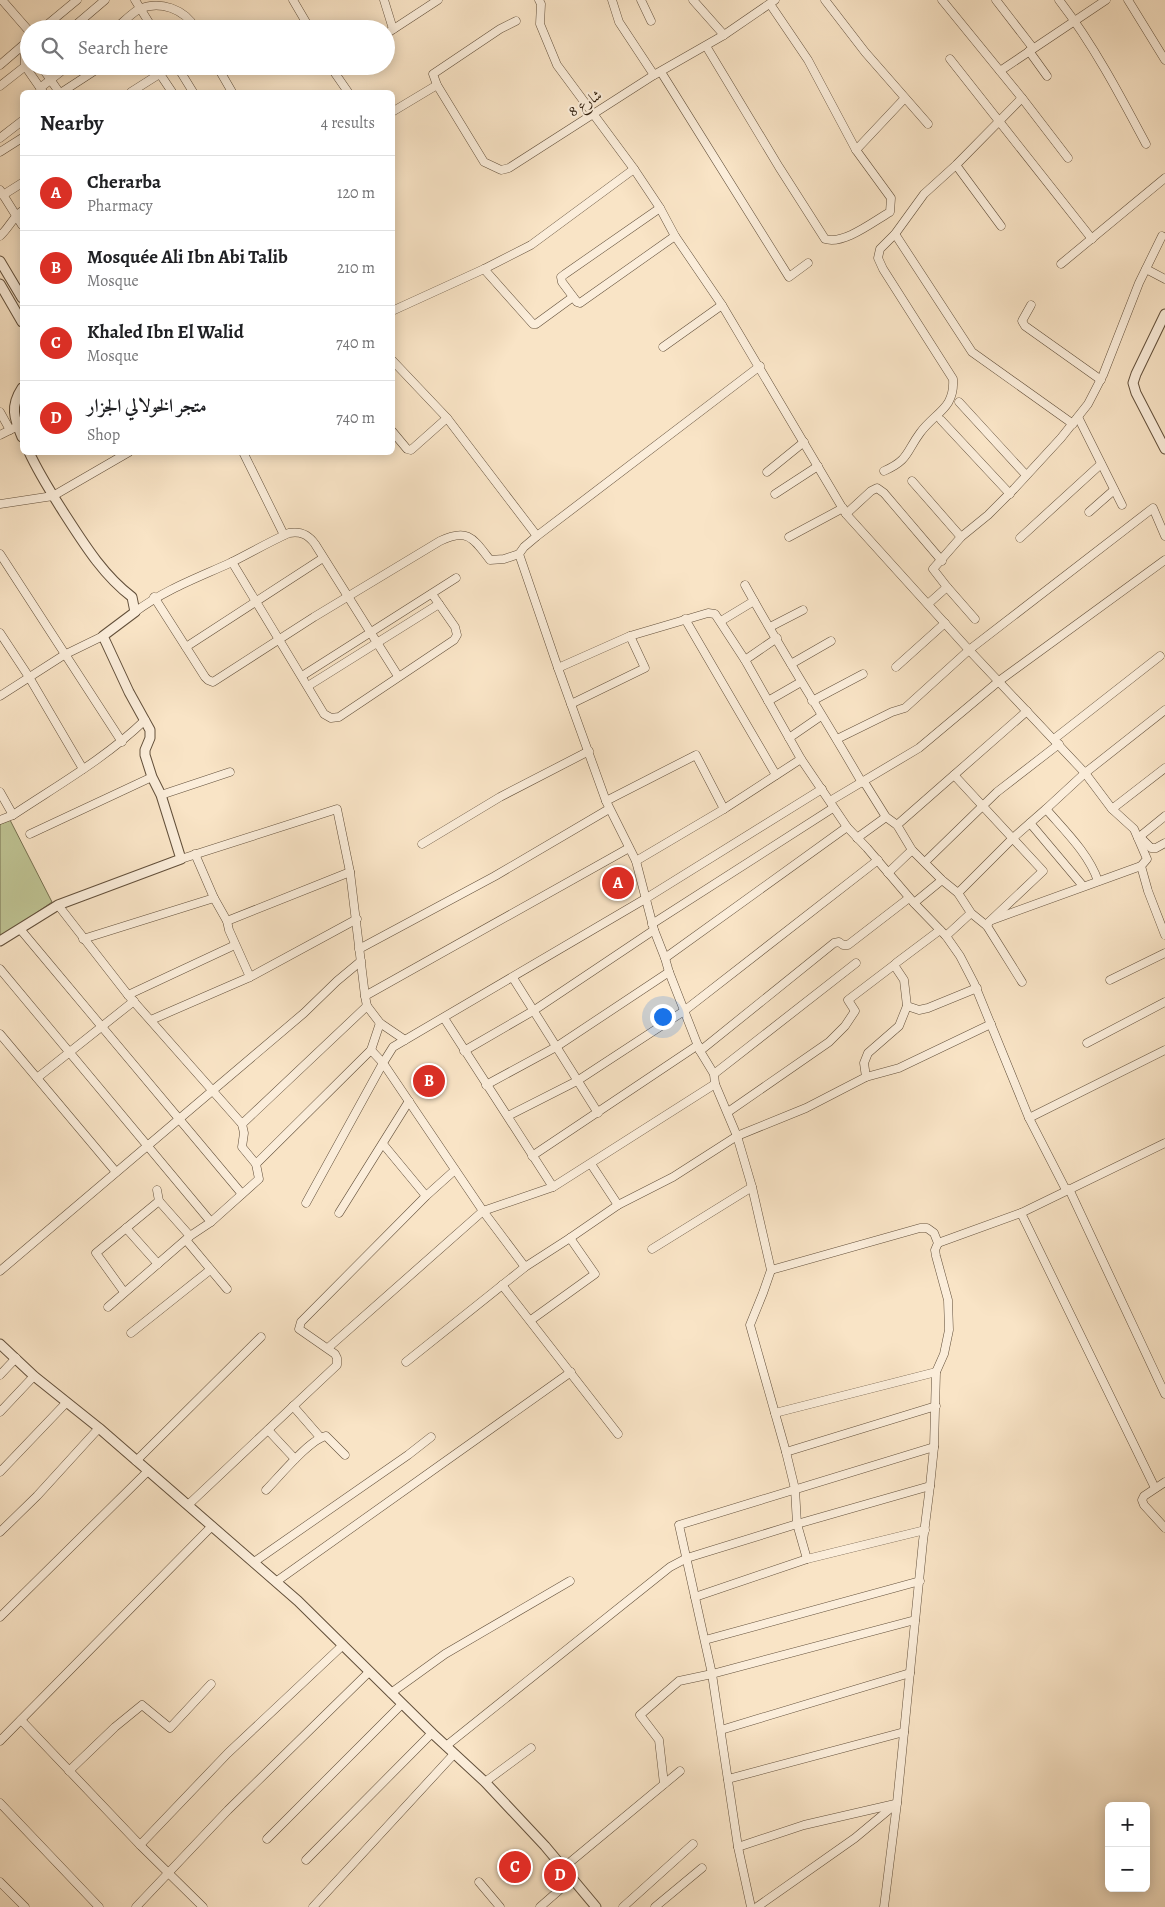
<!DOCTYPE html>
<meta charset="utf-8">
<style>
body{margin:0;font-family:Alegreya,Amiri,serif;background:#f6f6f6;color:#202124}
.controls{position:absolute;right:15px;bottom:15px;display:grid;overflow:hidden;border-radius:8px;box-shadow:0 2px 12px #0003}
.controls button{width:45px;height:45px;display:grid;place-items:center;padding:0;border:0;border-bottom:1px solid #e0e0e0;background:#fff;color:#202124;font:25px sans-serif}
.you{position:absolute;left:662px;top:1016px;width:18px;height:18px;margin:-12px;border:4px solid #fff;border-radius:50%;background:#1a73e8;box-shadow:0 0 0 8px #1a73e833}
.badge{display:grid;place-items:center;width:32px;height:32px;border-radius:50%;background:#d93025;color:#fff;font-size:16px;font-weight:700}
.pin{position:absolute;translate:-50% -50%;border:2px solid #fff;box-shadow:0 1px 5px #0006}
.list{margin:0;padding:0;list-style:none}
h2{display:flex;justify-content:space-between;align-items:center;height:65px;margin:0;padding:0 20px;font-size:21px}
h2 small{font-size:16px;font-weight:400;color:#757577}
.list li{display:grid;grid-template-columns:32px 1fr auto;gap:15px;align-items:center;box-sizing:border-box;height:75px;padding:0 20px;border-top:1px solid #e0e0e0}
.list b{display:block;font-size:19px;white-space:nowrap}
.list p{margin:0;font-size:16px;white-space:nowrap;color:#757577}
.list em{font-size:16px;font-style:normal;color:#757577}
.icon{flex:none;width:28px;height:28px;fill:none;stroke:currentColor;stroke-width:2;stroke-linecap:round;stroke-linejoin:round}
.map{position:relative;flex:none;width:1165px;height:1907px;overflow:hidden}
.search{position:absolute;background:#fff;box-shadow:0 2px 12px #0003;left:20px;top:20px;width:375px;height:55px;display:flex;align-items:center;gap:12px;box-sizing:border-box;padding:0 18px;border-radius:28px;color:#757577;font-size:19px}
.panel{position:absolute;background:#fff;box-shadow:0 2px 12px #0003;left:20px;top:90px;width:375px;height:365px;border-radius:8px}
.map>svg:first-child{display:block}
.green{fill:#bfc494;stroke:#777050}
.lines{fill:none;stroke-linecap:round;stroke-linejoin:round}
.minor-casing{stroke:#624f3a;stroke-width:9}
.tertiary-casing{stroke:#624f3a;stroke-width:11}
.minor{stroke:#fbedda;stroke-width:8}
.tertiary{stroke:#fbedda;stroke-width:9}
.labels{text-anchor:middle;stroke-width:4;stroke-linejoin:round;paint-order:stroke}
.street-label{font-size:15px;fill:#2f1d0b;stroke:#fbedda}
</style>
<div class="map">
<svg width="1165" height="1907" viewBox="0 0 1165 1907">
<rect width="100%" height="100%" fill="#f9e4c6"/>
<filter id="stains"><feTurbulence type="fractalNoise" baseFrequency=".004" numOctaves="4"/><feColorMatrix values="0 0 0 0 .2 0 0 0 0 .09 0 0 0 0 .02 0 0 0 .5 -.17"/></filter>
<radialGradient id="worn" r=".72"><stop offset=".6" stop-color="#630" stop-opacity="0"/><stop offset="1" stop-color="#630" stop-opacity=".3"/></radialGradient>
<path class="green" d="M10,820L52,902L0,938V824Z"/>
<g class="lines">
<defs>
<g id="minor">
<path d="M2,0L29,31"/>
<path d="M135,0L153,29"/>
<path d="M293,0L310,29"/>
<path d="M384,0L393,29"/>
<path d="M539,0L541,4L540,24L557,65L634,169L660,208L675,236L722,305L846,514L969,650L1085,773L1112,809L1134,829L1147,859L1141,866L1148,891L1165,935"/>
<path d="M612,0L619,22L654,75"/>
<path d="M641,0L651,21"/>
<path d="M693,0L724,35"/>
<path d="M825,0L865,52L928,124"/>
<path d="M942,0L1022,98L1068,158"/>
<path d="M996,0L1033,48"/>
<path d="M1059,0C1093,44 1120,95 1146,144"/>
<path d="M1128,0L1165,60"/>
<path d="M516,21L500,29L433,74L437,85L484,162L501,170L509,168L654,75L724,35L775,0"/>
<path d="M42,29L77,0"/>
<path d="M71,29L105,0"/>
<path d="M115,29C123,22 131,14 139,9C160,0 185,9 196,29"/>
<path d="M386,34L438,0"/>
<path d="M24,44L25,66L43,92"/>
<path d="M706,46L779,167L825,239C844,245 874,221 890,212L891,198L856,150L808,60L770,4"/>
<path d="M1029,51L1047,76"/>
<path d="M950,59L1092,239"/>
<path d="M0,65L29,40"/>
<path d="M41,66L59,92"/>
<path d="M177,66L193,92"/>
<path d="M217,66L232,92"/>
<path d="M330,66L348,92"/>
<path d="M1000,71L1106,0"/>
<path d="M661,72L789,277L808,263"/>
<path d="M160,74L172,92"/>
<path d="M0,86L28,64"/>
<path d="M40,88L68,66"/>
<path d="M62,92L102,66"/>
<path d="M131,92L172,66"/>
<path d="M392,112L437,85"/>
<path d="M0,138L22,121"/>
<path d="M856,150L904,99"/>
<path d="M0,152L22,138"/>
<path d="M956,165L1001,226"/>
<path d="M0,190L22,225"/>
<path d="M3,195L22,183"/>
<path d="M660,208L565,274L561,277L562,282L577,302L580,303L675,236"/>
<path d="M895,234L972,352L1073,424"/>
<path d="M0,236C9,228 13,217 22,211"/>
<path d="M1061,264L1165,178"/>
<path d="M484,269L533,324H536L573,297"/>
<path d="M1146,269L1165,279"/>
<path d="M1031,305L1022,321L1025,326L1101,380"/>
<path d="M392,311L484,269L531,245L634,169"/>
<path d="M663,347L722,305"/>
<path d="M392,360L447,418L537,536"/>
<path d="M760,366L537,536L524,547L519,554L558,668L606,801L636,861L654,930L665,958L669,972L700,1051L714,1074L715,1084L737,1136L752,1187L771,1270L763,1293L750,1325L786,1452L795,1489L797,1524L807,1559"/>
<path d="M959,402L1026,475"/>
<path d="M0,412L10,430"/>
<path d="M1078,417L1122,505"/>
<path d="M941,420L1010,494"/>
<path d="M392,431L407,449L411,450L447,418"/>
<path d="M0,435L14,428"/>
<path d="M243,452L284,535"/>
<path d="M884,471C909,460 906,452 920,433C935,412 955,409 953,379L883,269L878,258L880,249L895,234L924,194L956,165L1022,98"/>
<path d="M767,472L804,442"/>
<path d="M912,481L961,537"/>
<path d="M775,494L818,466"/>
<path d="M0,504L53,496L129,452"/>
<path d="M1089,512L1114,490"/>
<path d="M846,514L871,491L877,488L884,493L942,561"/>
<path d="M789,537L843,508"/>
<path d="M1020,538L1101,464"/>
<path d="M0,554L122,742"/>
<path d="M232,562L324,714L331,718L339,717L454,640L457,635L455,627L432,594"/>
<path d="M745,585C782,652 823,715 861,781L866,785L886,817L897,825L912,850L942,880L958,893L971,913L987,926L1022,982"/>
<path d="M154,597L205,677L208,680L213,682L314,617L440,541C468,528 473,538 490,560L504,559L519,554"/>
<path d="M928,604L947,587"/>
<path d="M135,612C164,590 197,578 230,563C250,553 269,542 289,533C300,531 308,534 315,544L398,676"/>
<path d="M685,619L776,775"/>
<path d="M975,619L947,587L933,569L961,537L988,515L1014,489L1061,438L1088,404L1103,375L1139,283L1162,236"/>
<path d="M721,621L754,601"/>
<path d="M770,627L803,610"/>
<path d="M0,633L29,677L83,769"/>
<path d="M186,647L323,558"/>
<path d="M745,660L777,638"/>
<path d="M791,664L831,641"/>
<path d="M896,667L945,623"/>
<path d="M558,668L630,636L708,613L715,614L745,660L801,759L847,827L867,848L914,903L946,936L960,956L974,983L1029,1118L1066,1190"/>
<path d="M302,676L456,578"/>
<path d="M308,686L439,604"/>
<path d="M0,696L64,655L103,636"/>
<path d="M768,701L801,682"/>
<path d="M812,701L863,674"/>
<path d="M571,704L645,668L630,636"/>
<path d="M789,738L821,716"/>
<path d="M837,739L892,712L905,708L969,650L1153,508L1165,536"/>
<path d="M1054,739L1160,656"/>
<path d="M954,775L1027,711"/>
<path d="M0,792L13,815"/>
<path d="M161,795L230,772"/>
<path d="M606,801L696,755L724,809"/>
<path d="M830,801L919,748L999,681L1165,560"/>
<path d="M1046,809L1085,773L1165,710"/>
<path d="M1112,809L1165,768"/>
<path d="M0,820L13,815C58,785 106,758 145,720"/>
<path d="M1030,823L1083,886"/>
<path d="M897,825L954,775L1043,871L989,922L987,926"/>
<path d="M30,834L152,777"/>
<path d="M857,838L886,817"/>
<path d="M1138,838L1165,816"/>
<path d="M1141,838L1151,848H1156L1165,843"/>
<path d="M422,844L500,797L589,751"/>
<path d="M195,854L214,898L227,921L229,930L250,977"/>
<path d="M181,859L337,809L350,872L365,996L367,1006"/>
<path d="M636,861L724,809L801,759"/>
<path d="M925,862L997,792L1059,744"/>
<path d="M888,873L912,850"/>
<path d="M958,893L1013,838L1046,809C1065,831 1089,854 1098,881"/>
<path d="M914,903L942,880"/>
<path d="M58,905L128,995L242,1124L367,1006L380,1023L405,1040"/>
<path d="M992,920L1141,866"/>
<path d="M227,921L350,872"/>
<path d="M652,924L833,808"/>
<path d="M20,929L242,1194"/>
<path d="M946,936L971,913"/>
<path d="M83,939L214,898"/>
<path d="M359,949L495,876L609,809"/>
<path d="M665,958L847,827"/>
<path d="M896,963L940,930"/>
<path d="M0,969L211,1222"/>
<path d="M513,978L598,1113"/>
<path d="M1110,980L1165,953"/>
<path d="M128,995L235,945"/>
<path d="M365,996L629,848"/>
<path d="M907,1006L919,1010L928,1008L977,988"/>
<path d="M444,1018L553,1187"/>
<path d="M151,1020L250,977L357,919"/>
<path d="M0,1034L116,1172"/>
<path d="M1087,1043L1165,1002"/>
<path d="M464,1051L533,1011L654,930"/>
<path d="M700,1051L834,943L839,942L843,945H848L909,898"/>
<path d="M714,1074L856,963"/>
<path d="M866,1077L899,1068L991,1024"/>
<path d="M37,1078L134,1001"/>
<path d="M486,1085L556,1047L669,972"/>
<path d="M508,1116L577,1081L684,1011L878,860"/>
<path d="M1029,1118L1165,1050"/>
<path d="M383,1144L426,1196"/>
<path d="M532,1156L698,1045"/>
<path d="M256,1164L371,1050L380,1023"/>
<path d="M591,1164L618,1205"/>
<path d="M1069,1189L1165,1394"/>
<path d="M157,1190L159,1201L190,1236"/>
<path d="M306,1203L383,1063L371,1050"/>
<path d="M339,1213L409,1101"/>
<path d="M1021,1213L1155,1488"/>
<path d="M126,1228L158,1264"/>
<path d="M570,1238L618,1205L673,1177L737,1136L806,1108L866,1077L864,1063L868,1053L899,1026L907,1006L904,980L894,965L848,1000L855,1011L845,1026L829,1042L728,1112"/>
<path d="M186,1240L227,1289"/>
<path d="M938,1243L1021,1213L1165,1143"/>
<path d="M652,1249L752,1187"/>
<path d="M525,1267L483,1211L383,1063L393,1047L645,899L822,789"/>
<path d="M771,1270L920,1228H927L934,1233L938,1243L935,1250L936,1256L948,1300L949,1330L944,1354L936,1372L934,1447L930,1486L923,1541L897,1803L884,1907"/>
<path d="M0,1271L304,1013L337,981L361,961"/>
<path d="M502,1285L618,1434"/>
<path d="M124,1292L96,1253L159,1201"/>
<path d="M108,1307L190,1236L211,1222L259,1179L256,1164L242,1147L244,1133L242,1124"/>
<path d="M131,1333L210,1270"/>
<path d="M328,1348L483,1211L553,1187L715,1084"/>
<path d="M406,1362L525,1267L570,1238L595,1274L531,1320"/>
<path d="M0,1375L16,1358"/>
<path d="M293,1406L320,1437"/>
<path d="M0,1412L34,1376"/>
<path d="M775,1413L936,1372"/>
<path d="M268,1430L295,1459"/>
<path d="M786,1452L936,1406"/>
<path d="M136,1461L261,1337"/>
<path d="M0,1472L66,1403"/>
<path d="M1165,1482L1144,1496L1142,1500L1144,1505L1165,1528"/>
<path d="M266,1490C279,1477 310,1439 326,1436L345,1455"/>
<path d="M188,1505L337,1365V1358L335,1354L299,1329L301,1322L426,1196L455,1170"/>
<path d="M0,1532L37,1496L99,1428"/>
<path d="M254,1562L408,1455L431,1437"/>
<path d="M277,1581L571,1372"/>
<path d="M695,1597L807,1559L925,1530"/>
<path d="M0,1617L148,1471"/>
<path d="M705,1640L920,1581"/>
<path d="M391,1693L445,1654L570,1581"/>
<path d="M21,1720L140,1845L203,1907"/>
<path d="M721,1730L910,1673"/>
<path d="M0,1741L212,1526"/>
<path d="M446,1746L670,1567L687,1558L797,1524L930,1486"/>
<path d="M69,1771L115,1727L142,1705L170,1728L211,1684"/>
<path d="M728,1779L904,1732"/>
<path d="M485,1782L531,1748"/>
<path d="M664,1784L659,1740L640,1715L679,1681L712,1674L915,1620"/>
<path d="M0,1803L99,1907"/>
<path d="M267,1839L402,1704"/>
<path d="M140,1845L228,1753L343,1645"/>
<path d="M738,1847L804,1825L895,1804"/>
<path d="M306,1860L432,1733"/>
<path d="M563,1868L680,1771"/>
<path d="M0,1882L25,1907"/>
<path d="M479,1882L500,1907"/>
<path d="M136,1907L228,1810L369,1672"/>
<path d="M313,1907L454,1754"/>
<path d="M540,1907L572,1879"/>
<path d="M623,1907L693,1844"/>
<path d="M655,1907L702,1868"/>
<path d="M751,1907L738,1847L712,1674L679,1525L934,1447"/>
<path d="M757,1907L855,1838L897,1803"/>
</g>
<g id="tertiary">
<path d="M0,261L22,298"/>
<path d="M0,284L22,322"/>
<path d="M1165,314L1136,374L1133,383L1136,393L1165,449"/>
<path d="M22,388C10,406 14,418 22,437"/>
<path d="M0,941L58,905L181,859L161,795L152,777L145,755V750L150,738V730L129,692L103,636L135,612L132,597C103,575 84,544 64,513C52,494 39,474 29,452"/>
<path d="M0,1344L34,1376L99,1428L298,1601L432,1733L485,1782L545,1846L596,1907"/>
</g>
</defs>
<use href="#minor" class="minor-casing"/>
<use href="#tertiary" class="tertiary-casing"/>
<use href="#minor" class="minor"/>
<use href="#tertiary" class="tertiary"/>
</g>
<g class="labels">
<g class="street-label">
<text transform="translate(585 103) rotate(-33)" y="5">شارع 8</text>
</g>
</g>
<rect width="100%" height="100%" filter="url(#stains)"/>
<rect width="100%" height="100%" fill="url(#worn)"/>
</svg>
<div class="controls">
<button>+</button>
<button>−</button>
</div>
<div class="you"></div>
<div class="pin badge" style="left:618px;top:883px">A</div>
<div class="pin badge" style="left:429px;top:1081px">B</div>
<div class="pin badge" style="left:515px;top:1867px">C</div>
<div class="pin badge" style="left:560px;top:1875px">D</div>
<div class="search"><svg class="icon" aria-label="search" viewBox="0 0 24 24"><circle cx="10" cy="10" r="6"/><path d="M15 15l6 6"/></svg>Search here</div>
<section class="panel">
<h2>Nearby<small>4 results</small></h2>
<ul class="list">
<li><span class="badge">A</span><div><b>Cherarba</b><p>Pharmacy</p></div><em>120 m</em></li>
<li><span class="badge">B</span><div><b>Mosquée Ali Ibn Abi Talib</b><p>Mosque</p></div><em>210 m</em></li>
<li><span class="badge">C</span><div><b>Khaled Ibn El Walid</b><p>Mosque</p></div><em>740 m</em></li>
<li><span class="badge">D</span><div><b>متجر الخولالي الجزار</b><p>Shop</p></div><em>740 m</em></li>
</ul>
</section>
</div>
